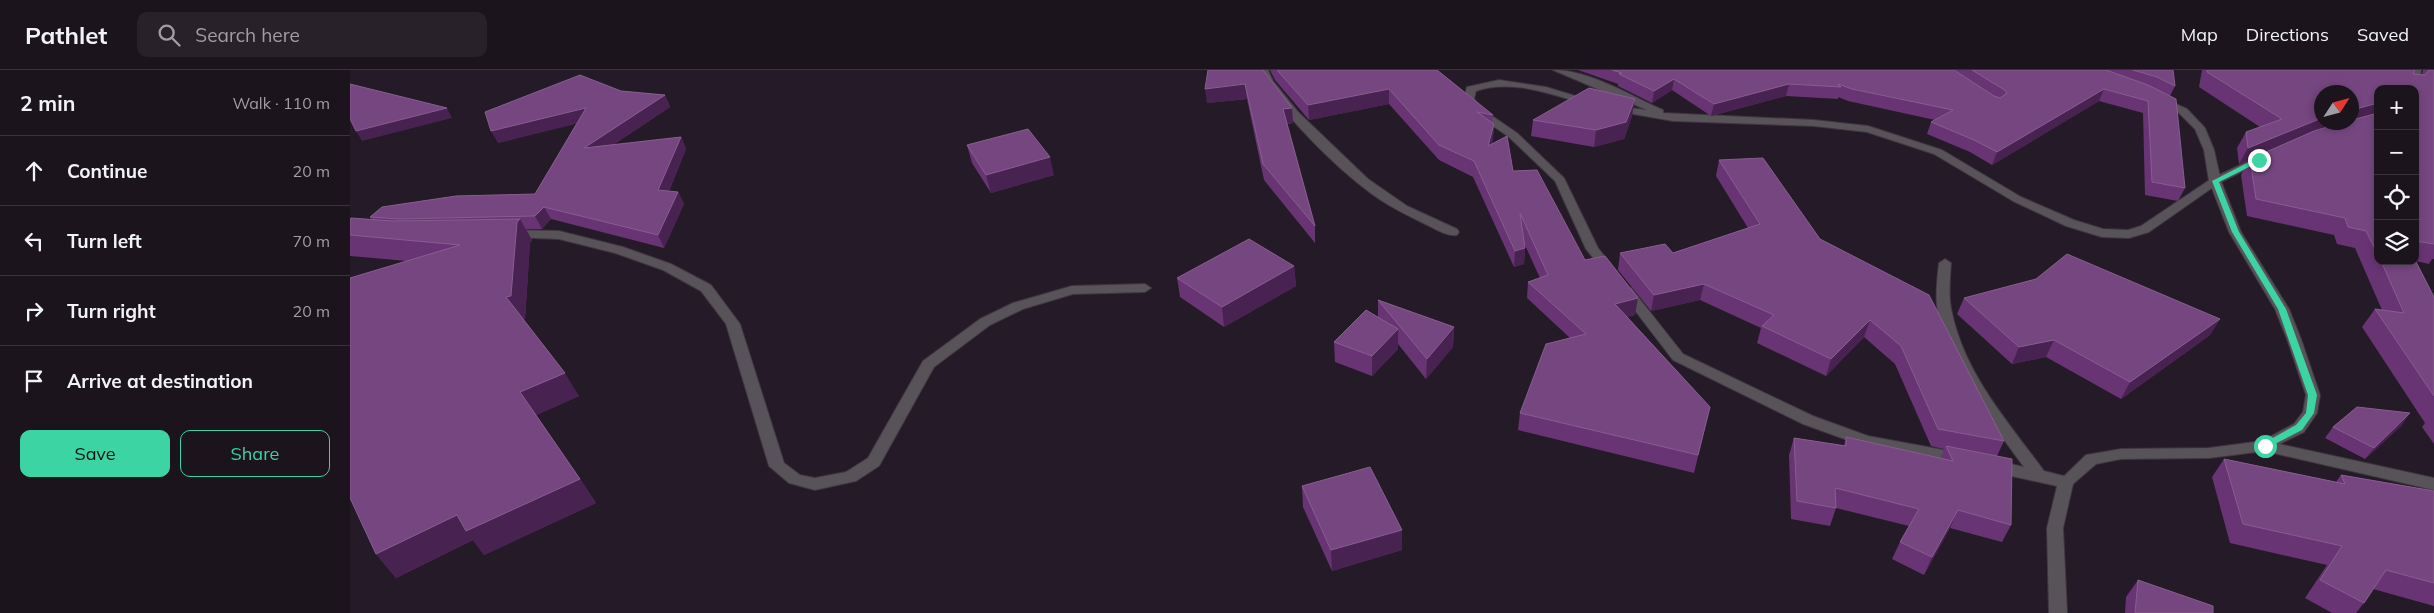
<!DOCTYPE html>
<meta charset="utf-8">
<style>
body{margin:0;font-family:Mulish,sans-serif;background:#29212a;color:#f1f3f6}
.controls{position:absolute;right:15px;top:15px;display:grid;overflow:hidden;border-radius:10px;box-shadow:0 2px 8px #0003}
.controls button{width:45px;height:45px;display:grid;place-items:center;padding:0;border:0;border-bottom:1px solid #3a333b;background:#1c141d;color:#f1f3f6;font:25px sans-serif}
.compass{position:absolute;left:1964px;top:15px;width:45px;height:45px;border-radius:50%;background:#1c141d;box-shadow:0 2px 8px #0003;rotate:54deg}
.stop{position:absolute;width:15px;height:15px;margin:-11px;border:4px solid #3dd4a3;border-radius:50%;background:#fff}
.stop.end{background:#3dd4a3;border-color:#fff;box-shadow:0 1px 5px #0008}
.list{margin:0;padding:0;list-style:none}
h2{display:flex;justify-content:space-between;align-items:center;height:65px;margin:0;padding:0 20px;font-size:21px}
h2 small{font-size:16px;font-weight:400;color:#a09ea4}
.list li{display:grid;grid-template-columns:32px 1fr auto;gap:15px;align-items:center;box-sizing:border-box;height:70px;padding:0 20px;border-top:1px solid #3a333b}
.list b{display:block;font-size:19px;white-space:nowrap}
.list em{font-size:16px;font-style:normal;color:#a09ea4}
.actions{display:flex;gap:10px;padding:15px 20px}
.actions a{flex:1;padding:11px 0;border:1px solid #3dd4a3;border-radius:10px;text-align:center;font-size:18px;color:#3dd4a3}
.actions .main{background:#3dd4a3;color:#111}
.icon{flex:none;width:28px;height:28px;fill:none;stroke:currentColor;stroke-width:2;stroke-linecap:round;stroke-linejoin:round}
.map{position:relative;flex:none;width:2084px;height:543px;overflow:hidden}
header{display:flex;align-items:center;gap:30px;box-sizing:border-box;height:70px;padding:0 25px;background:#1c141d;border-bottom:1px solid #3a333b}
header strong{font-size:24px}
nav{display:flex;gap:28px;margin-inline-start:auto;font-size:18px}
.search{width:350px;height:45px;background:#29212a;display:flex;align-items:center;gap:12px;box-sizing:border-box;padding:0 18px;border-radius:10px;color:#a09ea4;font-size:19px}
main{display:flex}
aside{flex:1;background:#1c141d}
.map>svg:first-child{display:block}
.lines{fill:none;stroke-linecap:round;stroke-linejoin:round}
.minor-casing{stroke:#403542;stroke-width:2}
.tertiary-casing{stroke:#403542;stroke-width:2}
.minor{fill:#585259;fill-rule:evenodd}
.tertiary{fill:#585259;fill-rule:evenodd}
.wall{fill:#693474;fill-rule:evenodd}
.shaded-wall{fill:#482250}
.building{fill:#764680;stroke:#885d90}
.route{fill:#3dd4a3}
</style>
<header>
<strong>Pathlet</strong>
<div class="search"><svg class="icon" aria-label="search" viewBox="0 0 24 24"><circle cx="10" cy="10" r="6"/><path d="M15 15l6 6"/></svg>Search here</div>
<nav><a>Map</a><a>Directions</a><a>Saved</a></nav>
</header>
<main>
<aside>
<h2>2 min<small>Walk · 110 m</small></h2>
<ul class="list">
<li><svg class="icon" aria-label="ahead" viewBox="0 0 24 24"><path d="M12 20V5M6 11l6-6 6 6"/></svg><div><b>Continue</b></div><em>20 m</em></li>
<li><svg class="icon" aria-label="left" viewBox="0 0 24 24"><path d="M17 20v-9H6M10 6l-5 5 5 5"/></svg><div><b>Turn left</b></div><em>70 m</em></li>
<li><svg class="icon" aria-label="right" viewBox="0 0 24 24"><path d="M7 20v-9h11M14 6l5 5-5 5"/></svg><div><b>Turn right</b></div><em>20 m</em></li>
<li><svg class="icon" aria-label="arrive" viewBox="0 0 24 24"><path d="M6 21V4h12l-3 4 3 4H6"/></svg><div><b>Arrive at destination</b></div></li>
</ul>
<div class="actions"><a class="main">Save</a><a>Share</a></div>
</aside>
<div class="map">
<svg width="2084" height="543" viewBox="0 0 2084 543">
<rect width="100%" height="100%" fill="#251a27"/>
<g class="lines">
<defs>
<g id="minor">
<path d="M908,0H918L923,11L948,42L1018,109L1057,136L1107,159L1109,162L1107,165C1097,167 1084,158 1075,154C1057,145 1038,136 1022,124C985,97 927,40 908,0Z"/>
<path d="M1203,0C1240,0 1279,25 1313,40V43L1464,50L1518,56L1592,80L1671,127L1724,150L1753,159L1778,160L1791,156L1861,109L1909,86L1913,85L1919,88L1869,113L1799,162L1779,168L1752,167L1716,156L1663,131L1584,84L1517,62L1464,56L1323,51L1266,41L1262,40V36L1297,40Z"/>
<path d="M2061,0H2071L2069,14L2065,19H2055L2059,14Z"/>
<path d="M1149,10L1196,17L1245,32L1240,35C1203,26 1164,8 1126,21L1124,29L1132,39L1167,63L1214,108L1248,178L1267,202L1265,205H1257L1236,179L1205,111L1159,67L1124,43L1114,29L1117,17Z"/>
<path d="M161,160L209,161L273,177L321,194L361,215L390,254L434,393L450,405L465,408L496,402L518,388L573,291L630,249L663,233L722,216L795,214L801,218L795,222L723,224L673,239L640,255L584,297L529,396L506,411L465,420L439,413L419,396L376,254L351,221L313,200L265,183L209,169L157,167L155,164Z"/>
<path d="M1595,189L1601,193C1600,209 1598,227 1602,243C1615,304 1658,352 1694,401L1722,408L1724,412L1722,416L1716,418L1643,402L1637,400L1635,396L1637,392L1643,390L1674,397C1640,350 1600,301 1588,243C1585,227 1587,209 1589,193Z"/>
<path d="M1276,217L1281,218L1333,284L1463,346L1518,366L1610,383L1615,385L1618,389L1615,393L1610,395L1511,375L1453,354L1323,290L1270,221Z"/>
<path d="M1915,371L2084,408V420L1910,380L1907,376L1910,372Z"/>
</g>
<path id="tertiary" d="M1810,27L1837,39L1855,58L1864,80L1871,111L1891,162L1939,239L1951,269L1970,325L1967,343L1954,362L1915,381L1859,388L1771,389L1746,394L1723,414L1713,458L1717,543H1699L1697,458L1708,412L1736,385L1771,379L1859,378L1912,371L1944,354L1953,342L1956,325L1937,269L1925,239L1879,162L1859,111L1854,80L1845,59L1829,43L1806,32V28Z"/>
</defs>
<use href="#minor" class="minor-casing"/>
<use href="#tertiary" class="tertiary-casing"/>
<use href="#minor" class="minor"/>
<use href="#tertiary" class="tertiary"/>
</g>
<g class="wall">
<path d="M920,0H1087L1143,45L1142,53L1144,54L1143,69L1142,74L1235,190L1285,245L1277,247L1360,337L1344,403L1168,360L1170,343L1220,268L1177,228L1178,212L1190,208L1174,173L1175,178L1174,194L1164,197L1123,107L1089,90L1039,34L959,50L925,10Z"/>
<path d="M1228,0H1823L1825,16L1820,26L1835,118L1828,131L1795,125L1793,43L1749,31L1642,95L1620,82L1577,64L1581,52L1585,50L1498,31L1488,27V29L1436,26L1361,46L1322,20L1302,33L1268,16V14Z"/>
<path d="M1852,0H2065L2063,4L2072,5L2073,0H2084V189H2082L2079,194L2066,191L2084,227V374L2072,357L2075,353L2012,257L2025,239L2032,240L2005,178L1987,174L1984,165L1897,146L1891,105L1900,90L1889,94L1887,78L1896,62L1910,57L1849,17ZM2028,19H2065V191H2028Z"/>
<path d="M914,2L942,38L943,53L937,54L965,156V173L914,110L897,29L857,33Z"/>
<path d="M271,21L315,25L320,37L263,75L331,67L336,79L319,121L328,122L334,134L314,178L201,149L192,159H176L182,170L180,173L175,249H173L229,326L186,345L230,409L246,433L134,485L123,470L46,508L26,484L57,191L0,186V149L22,150L20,147L185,124L227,53L148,73Z"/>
<path d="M1285,29L1282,46L1274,69L1244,77L1181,66L1183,50Z"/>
<path d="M617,75L704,105L641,123L622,93Z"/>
<path d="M1369,90L1470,169L1654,371L1647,386L1661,455L1652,472L1600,458L1574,505L1542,489L1550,472L1559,456L1486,438L1480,456L1441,449L1439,385L1444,368L1494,376L1496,367L1590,389L1594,379L1581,376L1545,294L1514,267L1476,306L1407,273L1411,258L1350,230L1301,241L1268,200L1270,183H1323L1398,158L1366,106Z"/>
<path d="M944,196L946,216L874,257L830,227L827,208Z"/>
<path d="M1614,228L1870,249L1860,265L1771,329L1696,287L1662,294L1607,244Z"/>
<path d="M1028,230L1104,257L1103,277L1076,309L1048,274V279L1022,306L985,292L984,272L1028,247Z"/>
<path d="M2052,355L2015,389L1975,368L1983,357Z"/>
<path d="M1874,389L1986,412L1991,405L2084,421V536L2023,519L2014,533L2006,543H1982L1955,528L1977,495L1880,473L1862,407Z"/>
<path d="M952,416L1052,480L982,501L953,437Z"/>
<path d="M1788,510L1863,543H1775L1776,527Z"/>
</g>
<g class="shaded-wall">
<path d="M1324,9L1322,20L1302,33L1304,21Z"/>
<path d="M895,14L897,29L857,33L855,19Z"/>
<path d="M1439,14L1436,26L1361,46L1364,34Z"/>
<path d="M1039,19V34L959,50L958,35Z"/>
<path d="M1754,19L1749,31L1642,95L1647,82Z"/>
<path d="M315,25L320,37L240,90L234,78Z"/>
<path d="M1285,29L1282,46L1274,69L1244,77L1246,60Z"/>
<path d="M2028,33V47L1963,63L1889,94L1898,78L1972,48V52H2002V40Z"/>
<path d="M97,38L102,48L12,71L6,61Z"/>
<path d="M236,38L242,50L148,73L141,61Z"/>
<path d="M942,38L943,53L934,54L933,39Z"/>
<path d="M1144,54L1143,69L1138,92V76Z"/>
<path d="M331,67L336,79L314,132L308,120Z"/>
<path d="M700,87L704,105L641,123L636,105Z"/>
<path d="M328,122L334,134L314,178L308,165Z"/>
<path d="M194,137L201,149L192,159L185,146Z"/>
<path d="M170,149L182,170L180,173L175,249H170L156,227L167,152Z"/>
<path d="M1175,178L1174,194L1164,197L1165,181Z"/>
<path d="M944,196L946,216L874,257L872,237Z"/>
<path d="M1354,214L1350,230L1301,241L1304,225Z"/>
<path d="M1288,228L1285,245L1262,250L1265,234Z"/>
<path d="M1870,249L1860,265L1771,329L1780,312Z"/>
<path d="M1520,250L1514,267L1476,306L1481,289Z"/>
<path d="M1104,257L1103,277L1076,309L1077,289Z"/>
<path d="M1048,259V279L1022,306V286Z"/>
<path d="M1704,270L1696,287L1662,294L1669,277Z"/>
<path d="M215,303L229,326L185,346L170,322Z"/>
<path d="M2060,343L2052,355L2015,389L2024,378Z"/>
<path d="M230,409L246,433L134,485L123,470L46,508L26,484L107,445Z"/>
<path d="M1608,440L1600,458L1574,505L1582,487Z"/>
<path d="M1052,460V480L982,501L981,480Z"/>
</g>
<g class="building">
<path d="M858,0H913L942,38L933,39L965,156L913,94L895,14L855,19Z"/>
<path d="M927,0H1087L1143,45L1127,42L1144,54L1138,76L1157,66L1163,101L1187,100L1235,190L1255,186L1288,228L1265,234L1360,337L1348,385L1170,343L1196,274L1236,264L1178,212L1198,205L1170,143L1175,178L1165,181L1124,91L1089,75L1039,19L958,35Z"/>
<path d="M1262,0H1604L1644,26L1650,28L1656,24V21L1622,0H1756L1798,15L1826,29L1835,118L1802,112L1798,31L1754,19L1647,82L1624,70L1581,52L1603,40L1502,19L1488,14L1491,17L1439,14L1364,34L1324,9L1304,21L1269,4L1272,3Z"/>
<path d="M1783,0H1823L1825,16L1807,7Z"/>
<path d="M1857,0H2065L2063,4L2075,5L2079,0H2084V174L2065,171V19H2028V33L2002,40V22H1972V48L1898,78L1896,62L1932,49L1857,2Z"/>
<path d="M230,5L271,21L315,25L234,78L331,67L308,120L328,122L308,165L194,137L185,146L49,149L20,147L32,137L106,126L185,124L236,38L141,61L135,42Z"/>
<path d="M0,14L97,38L6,61L0,49Z"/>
<path d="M1239,18L1285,29L1276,52L1246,60L1183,50Z"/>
<path d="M2028,43V185L2016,161L1998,157L1995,148L1906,129L1900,89L1964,61L1994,52H2002V50Z"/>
<path d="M678,59L700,87L636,105L617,75Z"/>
<path d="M1413,88L1470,169L1579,225L1654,371L1588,359L1551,276L1520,250L1481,289L1412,256L1424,245L1354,214L1304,225L1270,183L1315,174L1323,183L1410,154L1369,90Z"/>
<path d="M1,148L43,151L170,149L167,152L161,226L156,227L215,303L170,322L230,409L116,461L107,445L26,484L0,428V208L110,175L0,165V149Z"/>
<path d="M899,169L944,196L872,237L827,208Z"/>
<path d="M1717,184L1870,249L1780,312L1704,270L1669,277L1614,228L1686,209Z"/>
<path d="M2065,190L2084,227V326L2025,239L2054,243L2031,191H2065Z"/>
<path d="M1028,230L1104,257L1077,289Z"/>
<path d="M1016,240L1048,259L1022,286L984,272Z"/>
<path d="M2007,337L2060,343L2024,378L1983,357Z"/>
<path d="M1496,367L1603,391L1596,376L1662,389L1661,455L1608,440L1582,487L1550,472L1569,439L1485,418L1486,438L1447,431L1444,368L1496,376Z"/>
<path d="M1874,389L1995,414L1991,405L2084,421V513L2036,500L2014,533L1970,510L1992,476L1893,454Z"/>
<path d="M1020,397L1052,460L981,480L952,416Z"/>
<path d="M1788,510L1863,536V543H1785Z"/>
</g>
<path class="route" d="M1907,88L1913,90L1869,112L1889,162L1936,239L1967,325L1964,343L1952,360L1915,379L1910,376L1912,374L1946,355L1956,343L1958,325L1928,239L1882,162L1862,111Z"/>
</svg>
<div class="controls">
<button>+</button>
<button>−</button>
<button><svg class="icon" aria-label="locate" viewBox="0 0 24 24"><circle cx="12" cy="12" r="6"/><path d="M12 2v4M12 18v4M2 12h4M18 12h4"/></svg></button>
<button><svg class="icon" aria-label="layers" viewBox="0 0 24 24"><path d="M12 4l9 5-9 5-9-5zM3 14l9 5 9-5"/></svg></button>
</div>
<svg class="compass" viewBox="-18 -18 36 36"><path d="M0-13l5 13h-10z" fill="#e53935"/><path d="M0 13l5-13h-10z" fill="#a09ea4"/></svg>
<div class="stop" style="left:1915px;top:376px"></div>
<div class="stop end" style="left:1909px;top:90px"></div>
</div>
</main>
